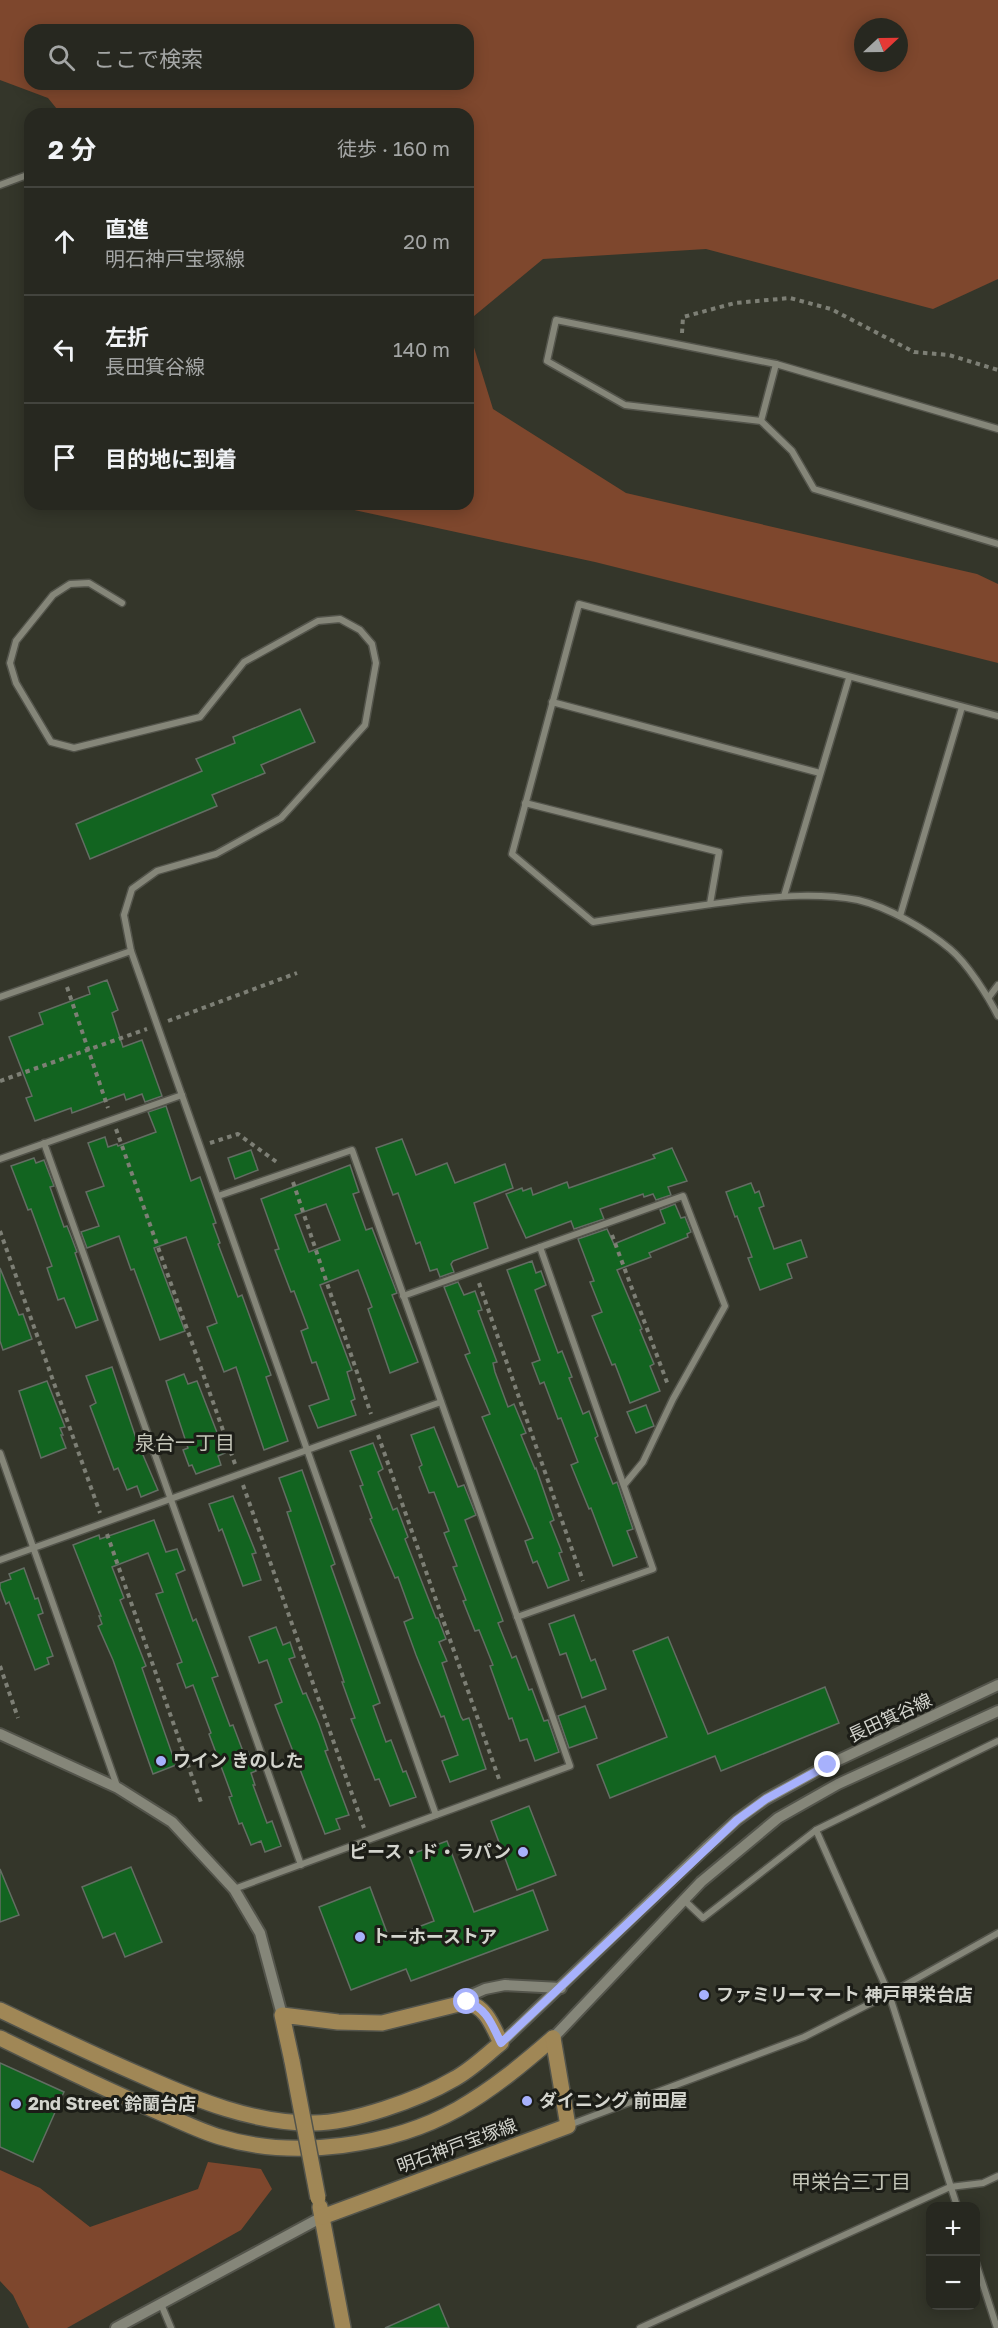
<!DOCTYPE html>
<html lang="ja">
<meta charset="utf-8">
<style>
body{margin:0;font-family:"Golos Text","Noto Sans JP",sans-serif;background:#33342d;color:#f1f3f6}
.controls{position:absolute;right:18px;bottom:18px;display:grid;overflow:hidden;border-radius:12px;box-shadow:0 3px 15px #0003}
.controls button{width:54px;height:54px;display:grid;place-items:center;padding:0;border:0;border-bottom:2px solid #43443e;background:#272820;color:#f1f3f6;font:30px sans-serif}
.compass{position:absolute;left:854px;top:18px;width:54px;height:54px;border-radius:50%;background:#272820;box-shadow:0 3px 15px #0003;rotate:68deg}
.stop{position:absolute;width:18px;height:18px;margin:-14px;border:4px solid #a7b1fc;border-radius:50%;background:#fff}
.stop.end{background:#a7b1fc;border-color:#fff;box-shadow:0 2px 6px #0008}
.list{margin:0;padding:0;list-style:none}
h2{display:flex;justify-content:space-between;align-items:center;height:78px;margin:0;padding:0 24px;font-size:26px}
h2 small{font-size:20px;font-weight:400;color:#a4a6a5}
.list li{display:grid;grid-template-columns:39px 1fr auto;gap:18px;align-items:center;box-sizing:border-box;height:108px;padding:0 24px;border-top:2px solid #43443e}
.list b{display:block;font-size:22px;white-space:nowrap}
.list p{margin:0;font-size:20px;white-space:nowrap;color:#a4a6a5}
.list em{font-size:20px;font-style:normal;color:#a4a6a5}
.icon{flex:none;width:33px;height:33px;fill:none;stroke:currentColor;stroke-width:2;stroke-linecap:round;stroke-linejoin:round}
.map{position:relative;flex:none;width:998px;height:2328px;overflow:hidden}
.search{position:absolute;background:#272820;box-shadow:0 3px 15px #0003;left:24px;top:24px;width:450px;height:66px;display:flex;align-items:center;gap:15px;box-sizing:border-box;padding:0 21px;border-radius:18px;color:#a4a6a5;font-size:22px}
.panel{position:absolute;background:#272820;box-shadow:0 3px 15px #0003;left:24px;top:108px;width:450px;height:402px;border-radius:18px}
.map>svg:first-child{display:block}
.green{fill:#7e472d;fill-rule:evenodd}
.building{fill:#126420;stroke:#636d63;stroke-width:1.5;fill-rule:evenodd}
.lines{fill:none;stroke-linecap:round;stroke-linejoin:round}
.minor-casing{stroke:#53544b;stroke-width:9}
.tertiary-casing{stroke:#53544b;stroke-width:14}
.primary-casing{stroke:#53544b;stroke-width:18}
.path{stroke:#7d7f75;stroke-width:4;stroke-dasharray:4.5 4.5;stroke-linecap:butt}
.minor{stroke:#858679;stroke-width:6}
.tertiary{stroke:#858679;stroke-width:10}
.primary{stroke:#a08756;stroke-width:15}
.primary-bridge-casing{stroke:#53544b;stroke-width:18;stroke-linecap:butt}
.primary-bridge{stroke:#a08756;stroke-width:15}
.route{stroke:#a7b1fc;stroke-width:8}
.poi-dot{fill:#a7b1fc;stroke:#1c1d17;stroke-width:2}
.labels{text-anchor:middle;stroke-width:6;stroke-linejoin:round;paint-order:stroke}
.street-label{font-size:18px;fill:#d3d4cd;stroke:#1c1d17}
.poi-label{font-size:18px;font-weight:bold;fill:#d3d4cd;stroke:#1c1d17;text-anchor:start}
.neighbourhood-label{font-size:20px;fill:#c4c6b8;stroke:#1c1d17}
</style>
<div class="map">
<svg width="998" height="2328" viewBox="0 0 998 2328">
<rect width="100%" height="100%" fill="#34362a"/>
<g class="green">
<path d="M0,0H998V279L933,309L706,249L543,259L468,321V114H61L48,98L0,80ZM863,27H899V63H863ZM30,30H468V84H30Z"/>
<path d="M468,328L493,409L626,493L977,574L998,584V663L595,562L345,508L303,504H468Z"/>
<path d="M208,2162L261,2169L272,2189L241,2230L67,2328H29L13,2295L0,2281V2170L40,2188L90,2227L198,2189Z"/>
</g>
<g class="building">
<path d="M300,709L315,742L261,765L265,773L212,795L217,806L90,859L76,824L202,771L196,759L235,743L233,737Z"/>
<path d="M107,980L118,1010L112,1013L123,1047L142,1040L162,1096L145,1102L142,1094L126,1100L124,1094L72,1113L71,1108L35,1121L26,1098L32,1096L9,1037L43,1024L39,1013L90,994L88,987Z"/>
<path d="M166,1106L191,1181L200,1177L216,1223L213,1224L220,1243L218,1244L238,1297L242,1295L271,1375L266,1377L288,1441L264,1450L236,1367L224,1372L207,1327L217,1323L186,1237L154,1248L185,1331L160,1340L134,1269L131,1270L119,1236L87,1248L81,1232L99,1226L86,1192L104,1186L88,1143L105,1137L108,1147L117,1144L118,1146L156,1132L148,1112Z"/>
<path d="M402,1139L416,1175L447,1163L455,1183L505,1164L513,1188L474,1203L488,1248L453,1261L451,1264L454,1272L440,1277L437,1269L430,1271L420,1242L416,1244L398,1193L393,1195L376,1148Z"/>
<path d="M672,1148L687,1181L668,1187L671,1195L656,1200L653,1194L644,1197L643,1194L600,1209L604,1219L574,1229L571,1221L526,1238L506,1194L522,1188L523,1191L531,1188L533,1195L567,1182L569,1188L655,1158L653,1155Z"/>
<path d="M251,1150L258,1170L235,1179L228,1158Z"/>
<path d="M34,1158L36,1163L44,1160L54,1186L50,1187L64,1227L67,1226L71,1236L77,1252L75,1253L98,1320L76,1328L64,1298L58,1300L47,1268L52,1266L31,1209L28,1210L11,1166Z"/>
<path d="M350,1165L359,1192L353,1194L366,1230L372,1228L397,1293L392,1295L418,1362L390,1373L368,1309L372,1307L358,1270L320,1285L352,1370L347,1372L355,1399L351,1401L356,1415L318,1428L309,1406L329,1399L316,1362L312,1363L301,1331L308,1328L294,1291L291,1292L275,1250L279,1249L261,1199ZM326,1204L340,1240L309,1252L295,1215Z"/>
<path d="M751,1183L755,1193L759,1191L764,1206L759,1208L774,1249L801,1240L807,1257L787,1264L792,1278L760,1290L748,1258L752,1257L737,1216L735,1217L726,1192Z"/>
<path d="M675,1204L681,1218L685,1217L691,1232L687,1234L688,1237L649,1253L651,1257L617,1270L642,1329L640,1330L654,1364L650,1366L660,1391L630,1403L615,1364L612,1365L592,1316L602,1312L590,1282L594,1281L578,1239L607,1229L614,1244L665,1223L660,1210Z"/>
<path d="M532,1261L536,1273L541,1271L546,1285L535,1290L545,1318L558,1353L562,1351L572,1377L569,1378L583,1414L589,1411L598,1436L595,1438L613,1484L617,1482L633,1529L627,1531L637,1557L613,1566L591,1508L589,1509L571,1465L578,1462L561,1418L558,1419L544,1382L540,1384L532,1363L540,1360L507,1270Z"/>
<path d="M0,1268L19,1315L23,1314L32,1339L3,1350L0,1341Z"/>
<path d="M458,1282L464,1295L475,1291L482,1310L478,1311L497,1362L493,1363L495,1372L508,1407L514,1404L526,1433L521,1435L535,1469L536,1468L554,1520L550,1522L562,1552L559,1553L569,1580L548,1588L537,1561L533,1563L525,1541L533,1538L482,1417L490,1414L465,1355L470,1353L444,1287Z"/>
<path d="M112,1367L137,1441L158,1490L141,1497L137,1486L127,1490L118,1468L114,1470L90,1406L96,1403L86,1376Z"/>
<path d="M184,1374L188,1384L197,1381L225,1453L218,1456L221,1465L196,1474L192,1465L189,1466L183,1450L188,1448L166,1381Z"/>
<path d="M47,1381L65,1427L60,1428L63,1435H61L66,1448L41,1458L19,1391Z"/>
<path d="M646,1405L654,1426L636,1433L627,1412Z"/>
<path d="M434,1427L458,1487L464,1485L476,1515L465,1520L503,1621L498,1623L512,1658L516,1656L529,1690L532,1689L544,1721L548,1720L559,1752L535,1761L527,1739L520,1741L512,1718L509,1719L490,1666L493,1665L479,1630L475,1631L463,1601L466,1600L453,1567L457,1566L444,1533L449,1531L434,1492L429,1493L419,1467L422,1465L411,1435Z"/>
<path d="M373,1443L383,1469L378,1472L393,1510L397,1508L408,1537L405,1539L436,1618H438L446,1639L439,1642L447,1661L442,1663L461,1717L463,1720L469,1718L486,1769L450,1782L442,1761L458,1755L444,1716L441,1717L416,1655L404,1622L413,1618L398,1577L395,1578L370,1519L372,1518L360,1486L363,1485L350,1451Z"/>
<path d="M302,1470L335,1564L331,1566L380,1703L373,1706L386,1742L391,1740L403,1772L406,1771L416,1797L390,1806L379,1779L375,1780L351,1719L355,1718L342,1682H344L287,1512L291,1511L279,1478Z"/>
<path d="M233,1496L256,1553L252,1554L261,1580L243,1586L222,1529L219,1531L209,1504Z"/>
<path d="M154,1520L166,1552L177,1549L185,1570L176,1574L193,1621L196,1619L218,1676L212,1678L230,1726L233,1725L244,1754L248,1752L256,1771L251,1773L255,1785H253L267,1823L272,1821L281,1846L265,1852L261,1841L251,1845L242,1823L239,1824L229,1797L232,1796L225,1777L209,1734L211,1733L193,1685L186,1688L177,1664L182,1662L156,1594L163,1592L148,1553L112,1567L124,1598L120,1600L146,1666L142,1668L176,1765L153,1774L113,1660L98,1626L102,1624L99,1616H101L73,1545L99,1535L100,1539Z"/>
<path d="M24,1568L35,1599L38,1598L43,1613L38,1615L53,1656L47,1658L49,1664L35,1670L9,1602L6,1604L0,1588V1583L11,1579L9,1574Z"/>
<path d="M574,1615L591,1661L595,1659L606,1689L582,1698L566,1653L560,1655L549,1624Z"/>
<path d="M276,1627L283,1645L290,1642L295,1657L289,1659L303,1694L306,1693L319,1724L328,1750L325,1751L349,1815L336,1819L340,1829L325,1834L275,1705L282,1702L267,1660L259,1663L249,1637Z"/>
<path d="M668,1637L708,1734L825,1687L839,1723L721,1771L715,1756L610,1798L597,1765L667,1737L633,1651Z"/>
<path d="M585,1706L597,1738L569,1748L558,1716Z"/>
<path d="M529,1806L556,1875L517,1890L491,1821Z"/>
<path d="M447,1841L474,1912L533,1890L548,1930L411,1981L406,1969L351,1990L319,1907L370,1887L389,1938L434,1921L409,1855Z"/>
<path d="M131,1867L162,1942L125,1957L115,1933L103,1938L82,1887Z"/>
<path d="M0,1869L19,1915L0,1922Z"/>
<path d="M0,2063L64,2092L33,2162L0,2147Z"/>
<path d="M439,2304L449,2328H385Z"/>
</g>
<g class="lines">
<defs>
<g id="minor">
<path d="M0,185L30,174"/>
<path d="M761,421L776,364"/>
<path d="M998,429L776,364L556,320L547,361L625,405L761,421L792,451L814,489L998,544"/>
<path d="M122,603L89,583L70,584L53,595L16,641L10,663L16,683L51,742L74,748L200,717L244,662L318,621L340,619L360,630L372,644L376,663L365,725L281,818L216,854L157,871L132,889L124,915L131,951L436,1815"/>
<path d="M552,702L820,773"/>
<path d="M998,716L579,604L512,854L593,922C643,914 693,906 743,900C781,896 820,893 858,900C888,907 926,929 950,949C967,963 988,996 998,1016"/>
<path d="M525,803L719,852L710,904"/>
<path d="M784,896L849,678"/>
<path d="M900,916L962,707"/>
<path d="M0,997L131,951"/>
<path d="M989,997L998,985"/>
<path d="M44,1143L301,1865"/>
<path d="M0,1159L182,1095"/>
<path d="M218,1196L352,1150L570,1766L234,1889"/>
<path d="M403,1296L683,1196L725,1306L673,1399L643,1462L624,1485"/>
<path d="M0,1453L117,1786"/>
<path d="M0,1560L441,1402"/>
<path d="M517,1617L653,1569L540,1247"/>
<path d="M816,1830L889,1994L957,2206"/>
<path d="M684,1900L703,1918L816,1830L998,1741"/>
<path d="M569,2125L804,2037L889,1994L998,1933"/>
<path d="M976,2263L997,2328"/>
<path d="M161,2304L171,2328"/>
<path d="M640,2328L950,2187L983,2183L998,2176"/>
</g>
<g id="tertiary">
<path d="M0,1734L118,1788L172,1822L234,1889L260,1933L282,2015"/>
<path d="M458,2001L485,1989L505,1985L561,1988"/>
<path d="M553,2038L701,1882L778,1818L838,1784L998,1711"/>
<path d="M501,2043L706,1848L737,1820L766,1799L828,1765L998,1685"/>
<path d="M116,2328L322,2217"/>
</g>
<g id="primary">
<path d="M0,2010C48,2033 96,2056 145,2077C197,2100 253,2123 311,2123C350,2124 420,2099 454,2079C471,2070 486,2055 501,2043C492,2025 487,2008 467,2002L382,2023L338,2022L282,2015L292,2061"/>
<path d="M0,2038C53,2064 106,2090 161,2113C180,2121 200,2131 220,2137C294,2160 392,2146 458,2109C493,2089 523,2064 553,2038"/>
<path d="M320,2207L343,2328"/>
<path d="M322,2217L568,2126L553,2038"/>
</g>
</defs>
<use href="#minor" class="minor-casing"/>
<use href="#tertiary" class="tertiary-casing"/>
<use href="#primary" class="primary-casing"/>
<g class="path">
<path d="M682,333L683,317L735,303L790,298L831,309L914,352L949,355L998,370"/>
<path d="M67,987L108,1108"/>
<path d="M168,1021L297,973"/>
<path d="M0,1081L147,1029"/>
<path d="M116,1129L235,1464"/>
<path d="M210,1143L238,1134L278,1163"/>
<path d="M293,1182L371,1414"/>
<path d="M0,1231L100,1513"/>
<path d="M612,1235L668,1385"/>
<path d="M479,1283L583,1581"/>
<path d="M378,1435L499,1779"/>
<path d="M243,1485L364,1828"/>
<path d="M107,1534L202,1805"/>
<path d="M0,1666L18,1718"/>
</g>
<use href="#minor" class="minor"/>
<use href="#tertiary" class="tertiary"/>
<use href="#primary" class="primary"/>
<defs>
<path id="primary-bridge" d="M292,2061L318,2198"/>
</defs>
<use href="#primary-bridge" class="primary-bridge-casing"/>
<use href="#primary-bridge" class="primary-bridge"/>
</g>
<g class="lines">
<path class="route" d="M467,2002C487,2008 492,2025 501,2043L737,1820L766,1799L828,1765"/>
</g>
<g class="poi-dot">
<circle cx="161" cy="1761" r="6"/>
<circle cx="523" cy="1852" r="6"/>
<circle cx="360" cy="1937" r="6"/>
<circle cx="704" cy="1995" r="6"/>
<circle cx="527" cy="2101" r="6"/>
<circle cx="16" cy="2104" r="6"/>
</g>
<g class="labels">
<g class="street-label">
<text transform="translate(890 1718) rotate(-25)" y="6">長田箕谷線</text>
<text transform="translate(457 2146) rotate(-20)" y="6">明石神戸宝塚線</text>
</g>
<g class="poi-label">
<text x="173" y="1767">ワイン きのした</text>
<text x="511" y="1858" text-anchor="end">ピース・ド・ラパン</text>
<text x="372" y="1943">トーホーストア</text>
<text x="716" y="2001">ファミリーマート 神戸甲栄台店</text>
<text x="539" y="2107">ダイニング 前田屋</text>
<text x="28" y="2110">2nd Street 鈴蘭台店</text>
</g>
<g class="neighbourhood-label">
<text x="185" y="1450">泉台一丁目</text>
<text x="851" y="2189">甲栄台三丁目</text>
</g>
</g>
</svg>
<div class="controls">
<button>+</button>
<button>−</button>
</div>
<svg class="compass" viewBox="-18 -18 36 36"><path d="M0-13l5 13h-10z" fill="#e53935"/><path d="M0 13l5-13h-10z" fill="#a4a6a5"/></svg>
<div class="stop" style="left:467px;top:2002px"></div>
<div class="stop end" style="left:828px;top:1765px"></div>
<div class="search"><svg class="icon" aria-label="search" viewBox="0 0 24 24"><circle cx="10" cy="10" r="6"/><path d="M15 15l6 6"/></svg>ここで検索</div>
<section class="panel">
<h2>2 分<small>徒歩 · 160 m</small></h2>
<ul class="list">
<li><svg class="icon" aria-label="ahead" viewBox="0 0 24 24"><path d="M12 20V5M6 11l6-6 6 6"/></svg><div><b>直進</b><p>明石神戸宝塚線</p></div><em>20 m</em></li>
<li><svg class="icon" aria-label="left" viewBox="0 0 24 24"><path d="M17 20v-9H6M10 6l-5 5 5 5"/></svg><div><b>左折</b><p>長田箕谷線</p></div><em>140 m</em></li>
<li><svg class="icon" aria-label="arrive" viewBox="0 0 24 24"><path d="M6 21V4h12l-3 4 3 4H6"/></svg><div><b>目的地に到着</b></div></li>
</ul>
</section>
</div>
